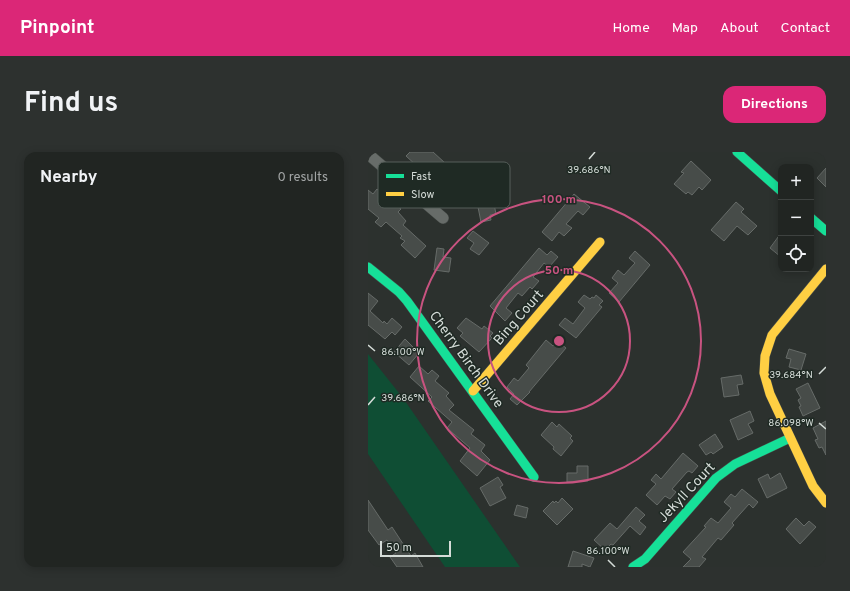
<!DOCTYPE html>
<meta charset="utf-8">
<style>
body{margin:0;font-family:Overpass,sans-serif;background:#2d312f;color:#f1f3f6}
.controls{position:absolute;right:12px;top:12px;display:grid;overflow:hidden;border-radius:8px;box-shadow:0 2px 10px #0003}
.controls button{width:36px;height:36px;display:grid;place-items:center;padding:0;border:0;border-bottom:1px solid #3e4240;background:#212522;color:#f1f3f6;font:20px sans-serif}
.scale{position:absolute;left:12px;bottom:10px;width:71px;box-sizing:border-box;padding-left:4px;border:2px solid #d5dcd8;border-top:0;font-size:11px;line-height:14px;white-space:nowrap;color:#d5dcd8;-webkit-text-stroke:3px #1f2a24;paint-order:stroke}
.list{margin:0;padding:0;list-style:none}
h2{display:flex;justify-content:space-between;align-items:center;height:52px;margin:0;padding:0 16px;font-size:17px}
h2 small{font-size:13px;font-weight:400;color:#a2a5a5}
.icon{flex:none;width:22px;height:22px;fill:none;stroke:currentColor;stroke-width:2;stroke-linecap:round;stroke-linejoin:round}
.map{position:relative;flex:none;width:458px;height:415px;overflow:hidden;border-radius:12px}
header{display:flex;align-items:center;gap:24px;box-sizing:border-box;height:56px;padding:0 20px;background:#db2777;color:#fff}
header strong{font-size:19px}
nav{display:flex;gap:22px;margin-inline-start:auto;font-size:14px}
.intro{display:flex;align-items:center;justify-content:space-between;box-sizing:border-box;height:96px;padding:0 24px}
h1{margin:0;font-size:28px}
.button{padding:10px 18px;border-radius:12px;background:#db2777;color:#fff;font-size:14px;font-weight:700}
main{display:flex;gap:24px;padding:0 24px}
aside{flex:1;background:#212522;border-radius:12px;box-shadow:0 2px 10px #0003}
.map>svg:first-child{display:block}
.water{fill:#0f4e34}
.building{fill:#474c49;stroke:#666b68}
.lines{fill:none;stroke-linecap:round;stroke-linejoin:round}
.street-casing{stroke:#474c49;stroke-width:12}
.fast-casing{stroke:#474c49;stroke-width:10}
.slow-casing{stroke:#474c49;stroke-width:10}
.street{stroke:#676c69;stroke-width:11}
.fast{stroke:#16e098;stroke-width:9}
.slow{stroke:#ffcf43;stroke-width:9}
.ticks{fill:none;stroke:#d5dcd8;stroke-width:1.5}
.ring{fill:none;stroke:#c85380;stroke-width:2}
.labels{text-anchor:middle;stroke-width:3;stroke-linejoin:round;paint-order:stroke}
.street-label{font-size:14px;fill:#d5dcd8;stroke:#1f2a24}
.key{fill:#1f2a24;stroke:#565f5a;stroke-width:1}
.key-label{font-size:11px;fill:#d5dcd8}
.ticks-label{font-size:10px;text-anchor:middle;fill:#d5dcd8;stroke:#1f2a24;stroke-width:3;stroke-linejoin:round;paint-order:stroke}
.centre{fill:#c85380;stroke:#1f2a24;stroke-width:2}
.ring-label{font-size:12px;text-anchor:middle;font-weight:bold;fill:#c85380;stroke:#1f2a24;stroke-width:3;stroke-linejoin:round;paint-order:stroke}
</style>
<header>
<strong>Pinpoint</strong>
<nav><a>Home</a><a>Map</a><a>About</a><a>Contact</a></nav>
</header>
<div class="intro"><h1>Find us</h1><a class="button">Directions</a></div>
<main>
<aside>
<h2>Nearby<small>0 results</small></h2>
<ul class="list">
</ul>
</aside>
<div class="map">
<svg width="458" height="415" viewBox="0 0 458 415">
<rect width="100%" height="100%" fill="#2c312e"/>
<path class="water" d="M0,202L35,246L152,415H77L0,302Z"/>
<g class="building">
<path d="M42,0H65L89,22L96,14L113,28L102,41L92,32L90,34L76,22L71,28L63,21L60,24L38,4Z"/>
<path d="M323,9L343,28L334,38L331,35L324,43L320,40L318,42L306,32L316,21L313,20Z"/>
<path d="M458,16V35L449,26Z"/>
<path d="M9,37L33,57L30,60L38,69L35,73L58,94L47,106L33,93L37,89L32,86L34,84L18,70L13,75L7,70L11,66L0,57V38L5,42Z"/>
<path d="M124,42L128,62L122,63L123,68L113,70L110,55H113L111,44Z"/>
<path d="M206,42L222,55L215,63L210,59L198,72L204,76L196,84L191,80L184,89L174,80Z"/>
<path d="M368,50L376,57L373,60L389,74L380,83L369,74L356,89L343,78Z"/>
<path d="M105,79L121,91L111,103L102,97L106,91L99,86Z"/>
<path d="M413,81V105L402,96Z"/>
<path d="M69,96L76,97L75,105L83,106L81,120L66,118Z"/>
<path d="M171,96L179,103L183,99L190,105L181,115L176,111L165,125L171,129L164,137L162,135L154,144L150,141L138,156L144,161L137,169L122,154Z"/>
<path d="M267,99L282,113L251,150L241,141L250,131L244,126L250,118L256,123L267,111L261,106Z"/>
<path d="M0,141L10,149L2,159L15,171L16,169L19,172L24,166L34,175L27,183L24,180L17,187L0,173Z"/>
<path d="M216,143L222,147L224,145L226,146L228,143L235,149L231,153L234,155L208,186L191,173L197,166L205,172L217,156L210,150Z"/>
<path d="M98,166L114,177L116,174L125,181L122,184L124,186L111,200L92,184L95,181L89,176Z"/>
<path d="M37,187L51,201L41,213L26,200Z"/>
<path d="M178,188L185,194L189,189L198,196L161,240H162L149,253L142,247L146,242L139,235L146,226L150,229L161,216L158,213Z"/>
<path d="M421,197L438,202L433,218L421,215L423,207L418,206Z"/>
<path d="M51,214L60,222L64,218L71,224L67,229L81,241L78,244L86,253L81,258L106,278L103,282L117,293L113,299L122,308L109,324L92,309L102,296L79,276L84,270L60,249L64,245L42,225Z"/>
<path d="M373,223L375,232L369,233L371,243L356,245L353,226Z"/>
<path d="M440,231L452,256L435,264L431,255L433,254L430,248L433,246L428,237Z"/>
<path d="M382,259L386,269L380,272L385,281L370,288L362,268Z"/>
<path d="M458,269V303L454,295L451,296L447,288L450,287L445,276Z"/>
<path d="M184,270L189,275L191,272L204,284L202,286L205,289L193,304L185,297L186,295L173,283Z"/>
<path d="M347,282L355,295L345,302L343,300L338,303L331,293Z"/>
<path d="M315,301L330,314L324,321L321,319L319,320L304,337L308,340L302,347L297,344L289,353L278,343L288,332L283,328L288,322L293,327Z"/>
<path d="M209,314H220V329L199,330V321H209Z"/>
<path d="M412,321L419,336L399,346L390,327L400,322L402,327Z"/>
<path d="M130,325L135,333L132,335L138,346L122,354L112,336Z"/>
<path d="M374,337L390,350L385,356L381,352L364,371L366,373L353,388L350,386L334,405L338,407L331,415H315L323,407L315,400L338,375L336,374L343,366L350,371L363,356L356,350L363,342L367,345Z"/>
<path d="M194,346L205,357L189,373L175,359L185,349L186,351L188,349L190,351Z"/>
<path d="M0,348L20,378L24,375L43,404L47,401L55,415H29L22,405L28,401L19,388L11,393L0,378Z"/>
<path d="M149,353L160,356L158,366L146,363Z"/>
<path d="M268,355L277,363L271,369L278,375L272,383L262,374L245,393L243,392L237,398L226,388L242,371L249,377Z"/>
<path d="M428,366L436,374L441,369L448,375L432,392L418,377Z"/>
<path d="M205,399L226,406L222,415L214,412V415H200Z"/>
</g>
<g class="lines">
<defs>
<path id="street" d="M0,2L75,66"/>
<g id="fast">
<path d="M369,0L413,39"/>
<path d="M443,66L458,79"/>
<path d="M0,115L31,140L39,149L166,325"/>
<path d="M265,415L277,407L348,326L367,312L422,286"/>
</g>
<g id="slow">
<path d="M458,117L404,183L397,204L396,221L402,242L445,334L458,351"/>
<path d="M105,239L232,90"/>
</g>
</defs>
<use href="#street" class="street-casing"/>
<use href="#fast" class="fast-casing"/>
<use href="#slow" class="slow-casing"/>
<use href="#street" class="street"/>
<use href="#fast" class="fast"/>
<use href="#slow" class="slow"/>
</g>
<path class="ticks" d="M221,7L227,0M0,193L7,199M451,222L458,215M0,253L7,245M451,271L458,277M240,408L247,415"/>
<g class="ring">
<circle cx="191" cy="189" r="71"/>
<circle cx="191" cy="189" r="142"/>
</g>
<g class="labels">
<g class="street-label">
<text transform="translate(150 165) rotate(-49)" y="5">Bing Court</text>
<text transform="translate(99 207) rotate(54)" y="5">Cherry Birch Drive</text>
<text transform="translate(318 340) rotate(-47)" y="5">Jekyll Court</text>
</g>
</g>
<rect x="10" y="10" width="132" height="46" rx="6" class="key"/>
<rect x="18" y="22" width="18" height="4" fill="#16e098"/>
<rect x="18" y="40" width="18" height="4" fill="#ffcf43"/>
<g class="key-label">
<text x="43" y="28">Fast</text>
<text x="43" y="46">Slow</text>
</g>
<g class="ticks-label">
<text x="221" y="21">39.686°N</text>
<text x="35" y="203">86.100°W</text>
<text x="423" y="226">39.684°N</text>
<text x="35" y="249">39.686°N</text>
<text x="423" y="274">86.098°W</text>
<text x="240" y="402">86.100°W</text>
</g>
<circle cx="191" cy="189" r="6" class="centre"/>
<g class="ring-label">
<text x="191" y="51">100 m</text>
<text x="191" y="122">50 m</text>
</g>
</svg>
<div class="controls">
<button>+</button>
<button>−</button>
<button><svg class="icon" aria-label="locate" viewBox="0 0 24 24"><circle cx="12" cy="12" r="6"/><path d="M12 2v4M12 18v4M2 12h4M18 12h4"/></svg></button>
</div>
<div class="scale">50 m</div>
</div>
</main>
